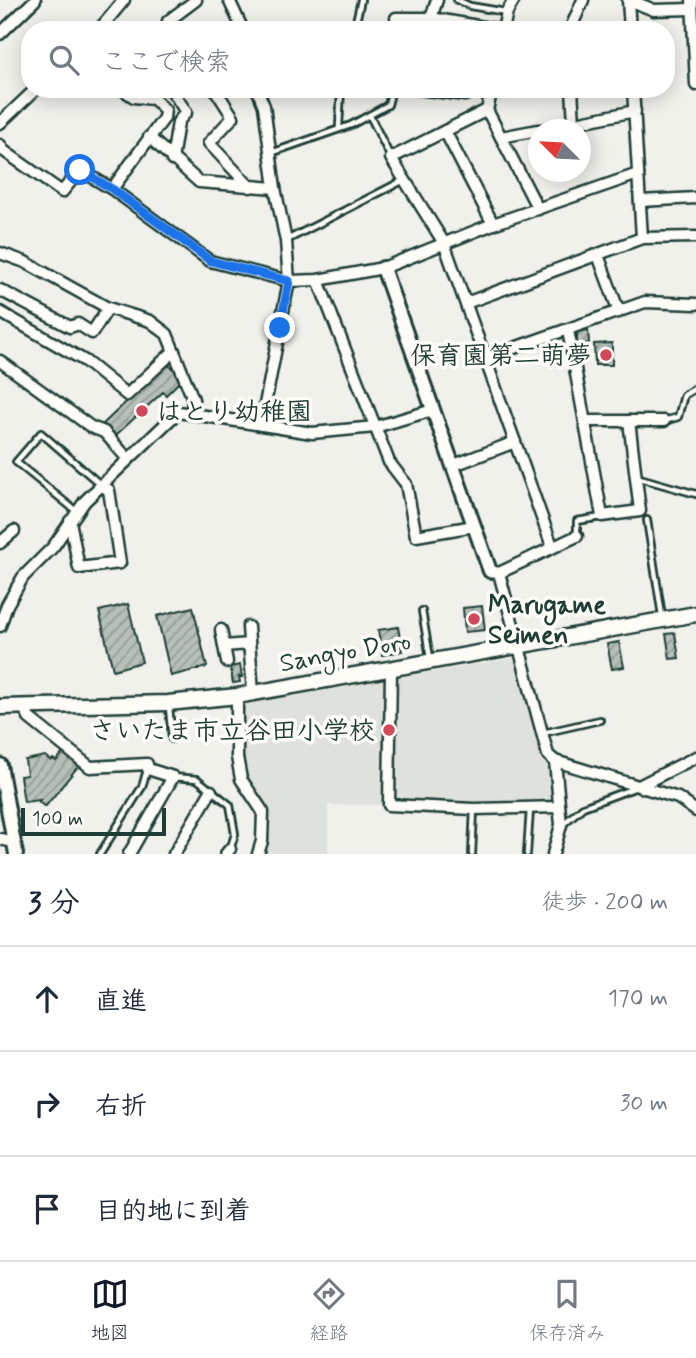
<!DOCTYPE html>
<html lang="ja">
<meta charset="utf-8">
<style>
body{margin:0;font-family:Mynerve,"Klee One",sans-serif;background:#f6f6f7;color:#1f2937}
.compass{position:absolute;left:528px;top:119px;width:63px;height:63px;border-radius:50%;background:#fff;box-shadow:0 4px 18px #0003;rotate:294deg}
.scale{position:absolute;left:21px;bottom:18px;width:145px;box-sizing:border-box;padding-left:7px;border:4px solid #1f3d34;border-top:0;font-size:19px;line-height:24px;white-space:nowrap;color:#1f3d34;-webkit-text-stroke:5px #fdfcf7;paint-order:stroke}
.stop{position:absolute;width:21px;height:21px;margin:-16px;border:5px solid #1a73e8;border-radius:50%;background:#fff}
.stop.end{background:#1a73e8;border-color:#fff;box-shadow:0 2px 7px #0008}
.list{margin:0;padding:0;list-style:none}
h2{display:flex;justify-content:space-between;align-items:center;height:91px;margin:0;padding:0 28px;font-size:30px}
h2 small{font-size:23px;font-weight:400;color:#747a83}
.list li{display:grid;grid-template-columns:46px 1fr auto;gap:21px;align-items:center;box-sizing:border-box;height:105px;padding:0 28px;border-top:2px solid #e0e1e3}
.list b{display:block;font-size:26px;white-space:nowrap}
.list em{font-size:23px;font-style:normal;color:#747a83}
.icon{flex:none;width:38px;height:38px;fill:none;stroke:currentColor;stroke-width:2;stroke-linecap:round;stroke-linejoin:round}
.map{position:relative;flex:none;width:696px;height:854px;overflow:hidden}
.search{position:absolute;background:#fff;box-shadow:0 4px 18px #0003;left:21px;right:21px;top:21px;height:77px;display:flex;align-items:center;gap:18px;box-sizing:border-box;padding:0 24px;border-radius:28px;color:#747a83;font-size:26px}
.sheet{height:406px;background:#fff}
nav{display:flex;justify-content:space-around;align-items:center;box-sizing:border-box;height:98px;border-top:2px solid #e0e1e3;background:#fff;font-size:19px;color:#747a83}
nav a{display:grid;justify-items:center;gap:4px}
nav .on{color:#111827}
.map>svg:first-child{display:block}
.built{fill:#dfe2dc}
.building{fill:url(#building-hatch);stroke:#1f3d34;stroke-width:2}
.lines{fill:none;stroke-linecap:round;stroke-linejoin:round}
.service-casing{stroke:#1f3d34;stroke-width:10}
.minor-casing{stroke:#1f3d34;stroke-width:15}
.tertiary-casing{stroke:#1f3d34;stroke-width:18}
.primary-casing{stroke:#1f3d34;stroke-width:19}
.service{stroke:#fdfcf7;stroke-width:4.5}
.minor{stroke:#fdfcf7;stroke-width:10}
.tertiary{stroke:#fdfcf7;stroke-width:12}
.primary{stroke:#fdfcf7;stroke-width:14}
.route{stroke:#1a73e8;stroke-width:9}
.poi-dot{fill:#d1495b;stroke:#fdfcf7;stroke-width:2.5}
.labels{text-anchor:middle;stroke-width:7;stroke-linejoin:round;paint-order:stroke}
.poi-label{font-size:26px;font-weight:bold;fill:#1f3d34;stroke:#fdfcf7;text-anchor:end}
.street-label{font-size:26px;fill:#1f3d34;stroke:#fdfcf7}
</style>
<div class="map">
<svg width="696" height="854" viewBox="0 0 696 854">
<defs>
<pattern id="building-hatch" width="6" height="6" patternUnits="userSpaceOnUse" patternTransform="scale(1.75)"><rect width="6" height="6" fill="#b6bfb8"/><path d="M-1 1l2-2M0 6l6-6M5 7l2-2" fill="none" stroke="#939c96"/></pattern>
</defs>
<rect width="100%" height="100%" fill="#f0f1eb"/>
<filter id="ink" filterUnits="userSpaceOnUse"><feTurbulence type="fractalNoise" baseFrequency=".0143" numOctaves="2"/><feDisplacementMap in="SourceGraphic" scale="14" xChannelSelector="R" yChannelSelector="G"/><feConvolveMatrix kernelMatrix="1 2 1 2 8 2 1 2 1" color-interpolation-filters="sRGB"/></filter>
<g filter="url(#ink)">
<path class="built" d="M519,657L551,763L554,797L552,803L328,805V854H263L266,845L268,812L246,776L239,755L240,705Z"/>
<g class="building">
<path d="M588,330L589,343L577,344V331Z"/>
<path d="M612,343V365H595L594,344Z"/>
<path d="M166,364L177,370L179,376L177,377L181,380L166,395L163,392L115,436L102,425Z"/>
<path d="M128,604L142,662L113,670L99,611Z"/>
<path d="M482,606L485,630L465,632L463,608Z"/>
<path d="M193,607L207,667L171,676L157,616Z"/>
<path d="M398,627L402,651L382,655L378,630Z"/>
<path d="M675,633L679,658L670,659L666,634Z"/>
<path d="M619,642L624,667L612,669L607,644Z"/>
<path d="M302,654L304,666L291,668L289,656Z"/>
<path d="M240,665L242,677H239L240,682L233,683L230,667Z"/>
<path d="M64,752L80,764L45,807L39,802L40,800L24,802L20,776L27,775L25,760L45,756L51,761L53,759L56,761Z"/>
</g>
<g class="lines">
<defs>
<g id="service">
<path d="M457,0L470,6L506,12"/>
<path d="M354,30L361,0"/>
<path d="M370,116L391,158"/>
<path d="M339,127L341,89"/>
<path d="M271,153L351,125L388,105L392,89"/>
<path d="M287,240L404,180"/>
<path d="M664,421L678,417L684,395L696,388"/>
<path d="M636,477L696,494"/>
<path d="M76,511L16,462L41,433L101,485"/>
<path d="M647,520L662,616"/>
<path d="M577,536V521L602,517"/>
<path d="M422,611L430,658"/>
<path d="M169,707L172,739"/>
<path d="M543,733L600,720"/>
<path d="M173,777L197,779L230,805L235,834L230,850"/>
<path d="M562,825L583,807L634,788"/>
<path d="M100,854L142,787L147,770"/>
<path d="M472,854L474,809"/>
<path d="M527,854L530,809"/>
</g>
<g id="minor">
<path d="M229,0L243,30"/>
<path d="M628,0L630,30"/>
<path d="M629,0L654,10L692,9"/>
<path d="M692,0L696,85"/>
<path d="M396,18H431L501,30"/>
<path d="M99,30L124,0"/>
<path d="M174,30L168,21L196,0"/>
<path d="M427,30L437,0"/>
<path d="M503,30L507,12L514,0"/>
<path d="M570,30L583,0"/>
<path d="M0,34L35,0"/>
<path d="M171,89L186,112L178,122L172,160"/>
<path d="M215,89L233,117L209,143L250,187"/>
<path d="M257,89L264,106L275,188L286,241L289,281L261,425"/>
<path d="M418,89L465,95L478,89"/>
<path d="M492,89L487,110L391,158L444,243L552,546"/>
<path d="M572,89L574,123"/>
<path d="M487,110L538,209"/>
<path d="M0,123L36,89"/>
<path d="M541,130L635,111"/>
<path d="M445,131L493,224"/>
<path d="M149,137L199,182L275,188"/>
<path d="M501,137L538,130"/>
<path d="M0,145L4,151L62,192L80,170L112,189L210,261L289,281L318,280L383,268L493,224L638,174"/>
<path d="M112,189L164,118L165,110L154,99L134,97L122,89"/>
<path d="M640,201L696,198"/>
<path d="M642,238L696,237"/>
<path d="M0,253L25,262L108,308L150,321L167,334L193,399L192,414L178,412L85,501L53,547L23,577L7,605L0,626"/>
<path d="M598,255L619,312"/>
<path d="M318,280L389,462L406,484L416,536L474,526"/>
<path d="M0,290L70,327L78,324L92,333L108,308"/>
<path d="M466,303L642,238L633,89"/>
<path d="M0,312L85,361L127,395L174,351"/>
<path d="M568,330L602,516L640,511L629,421"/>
<path d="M486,358L645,302L696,304"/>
<path d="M0,361L91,427L104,432L128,459"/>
<path d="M192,414L312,433L375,427L433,410"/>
<path d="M586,421H664"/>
<path d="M454,465L515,442"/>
<path d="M70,521L79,568L120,563L109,490L102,486"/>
<path d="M0,543L14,531"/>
<path d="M490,571L499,573L548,755L555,761L678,798L696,811"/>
<path d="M499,573L577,536"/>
<path d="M248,627L253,693"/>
<path d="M221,630L227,662"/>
<path d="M224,646L249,644"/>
<path d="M391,669L389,805L474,809L559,807"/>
<path d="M237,696V757L241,779L263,812L262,841L258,854"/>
<path d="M24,707L29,718L90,767L147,764L148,769L173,777L129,854"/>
<path d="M639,786L696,757"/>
<path d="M0,839L14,842"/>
<path d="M174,854L211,791"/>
<path d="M226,854L230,849"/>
<path d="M553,854L561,825L555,761"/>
</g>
<g id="tertiary">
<path d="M383,268L490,571"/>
<path d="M0,765L16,854"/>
</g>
<path id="primary" d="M0,707L168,703L237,696L696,614"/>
</defs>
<use href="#service" class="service-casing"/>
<use href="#minor" class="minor-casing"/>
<use href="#tertiary" class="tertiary-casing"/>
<use href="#primary" class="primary-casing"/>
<use href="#service" class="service"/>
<use href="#minor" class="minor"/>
<use href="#tertiary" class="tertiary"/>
<use href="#primary" class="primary"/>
</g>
</g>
<g class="lines" filter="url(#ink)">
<path class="route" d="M80,170L112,189L211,261L289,281L280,328"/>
</g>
<g class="poi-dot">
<circle cx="606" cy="355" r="7"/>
<circle cx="142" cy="411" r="7"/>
<circle cx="474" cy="619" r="7"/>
<circle cx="389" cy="730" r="7"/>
</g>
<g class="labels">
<g class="poi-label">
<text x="592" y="364">保育園第二萌夢</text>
<text x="156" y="420" text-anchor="start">はとり幼稚園</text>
<text x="488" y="613" text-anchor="start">Marugame<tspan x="488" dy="30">Seimen</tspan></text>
<text x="375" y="739">さいたま市立谷田小学校</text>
</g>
<g class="street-label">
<text transform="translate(345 651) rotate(-10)" y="9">Sangyo Doro</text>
</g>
</g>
</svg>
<svg class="compass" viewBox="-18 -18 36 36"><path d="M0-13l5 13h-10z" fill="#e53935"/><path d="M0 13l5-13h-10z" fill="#747a83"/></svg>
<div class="scale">100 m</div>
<div class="stop" style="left:80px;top:170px"></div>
<div class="stop end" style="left:280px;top:328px"></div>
<div class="search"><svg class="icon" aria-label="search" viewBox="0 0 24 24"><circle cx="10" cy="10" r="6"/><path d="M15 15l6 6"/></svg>ここで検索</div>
</div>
<section class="sheet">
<h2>3 分<small>徒歩 · 200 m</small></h2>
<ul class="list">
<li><svg class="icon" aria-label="ahead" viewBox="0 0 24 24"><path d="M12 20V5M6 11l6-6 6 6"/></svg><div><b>直進</b></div><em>170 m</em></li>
<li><svg class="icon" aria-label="right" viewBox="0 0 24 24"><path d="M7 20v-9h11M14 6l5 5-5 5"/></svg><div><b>右折</b></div><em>30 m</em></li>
<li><svg class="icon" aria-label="arrive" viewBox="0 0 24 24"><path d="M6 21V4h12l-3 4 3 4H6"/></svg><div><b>目的地に到着</b></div></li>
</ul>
</section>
<nav>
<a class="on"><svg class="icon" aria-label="map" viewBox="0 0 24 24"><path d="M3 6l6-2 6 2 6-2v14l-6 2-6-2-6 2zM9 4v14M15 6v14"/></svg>地図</a>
<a><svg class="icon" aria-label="directions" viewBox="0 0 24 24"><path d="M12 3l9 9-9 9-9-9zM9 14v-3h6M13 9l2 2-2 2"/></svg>経路</a>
<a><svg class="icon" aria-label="saved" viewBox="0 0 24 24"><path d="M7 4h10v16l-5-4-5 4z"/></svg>保存済み</a>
</nav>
